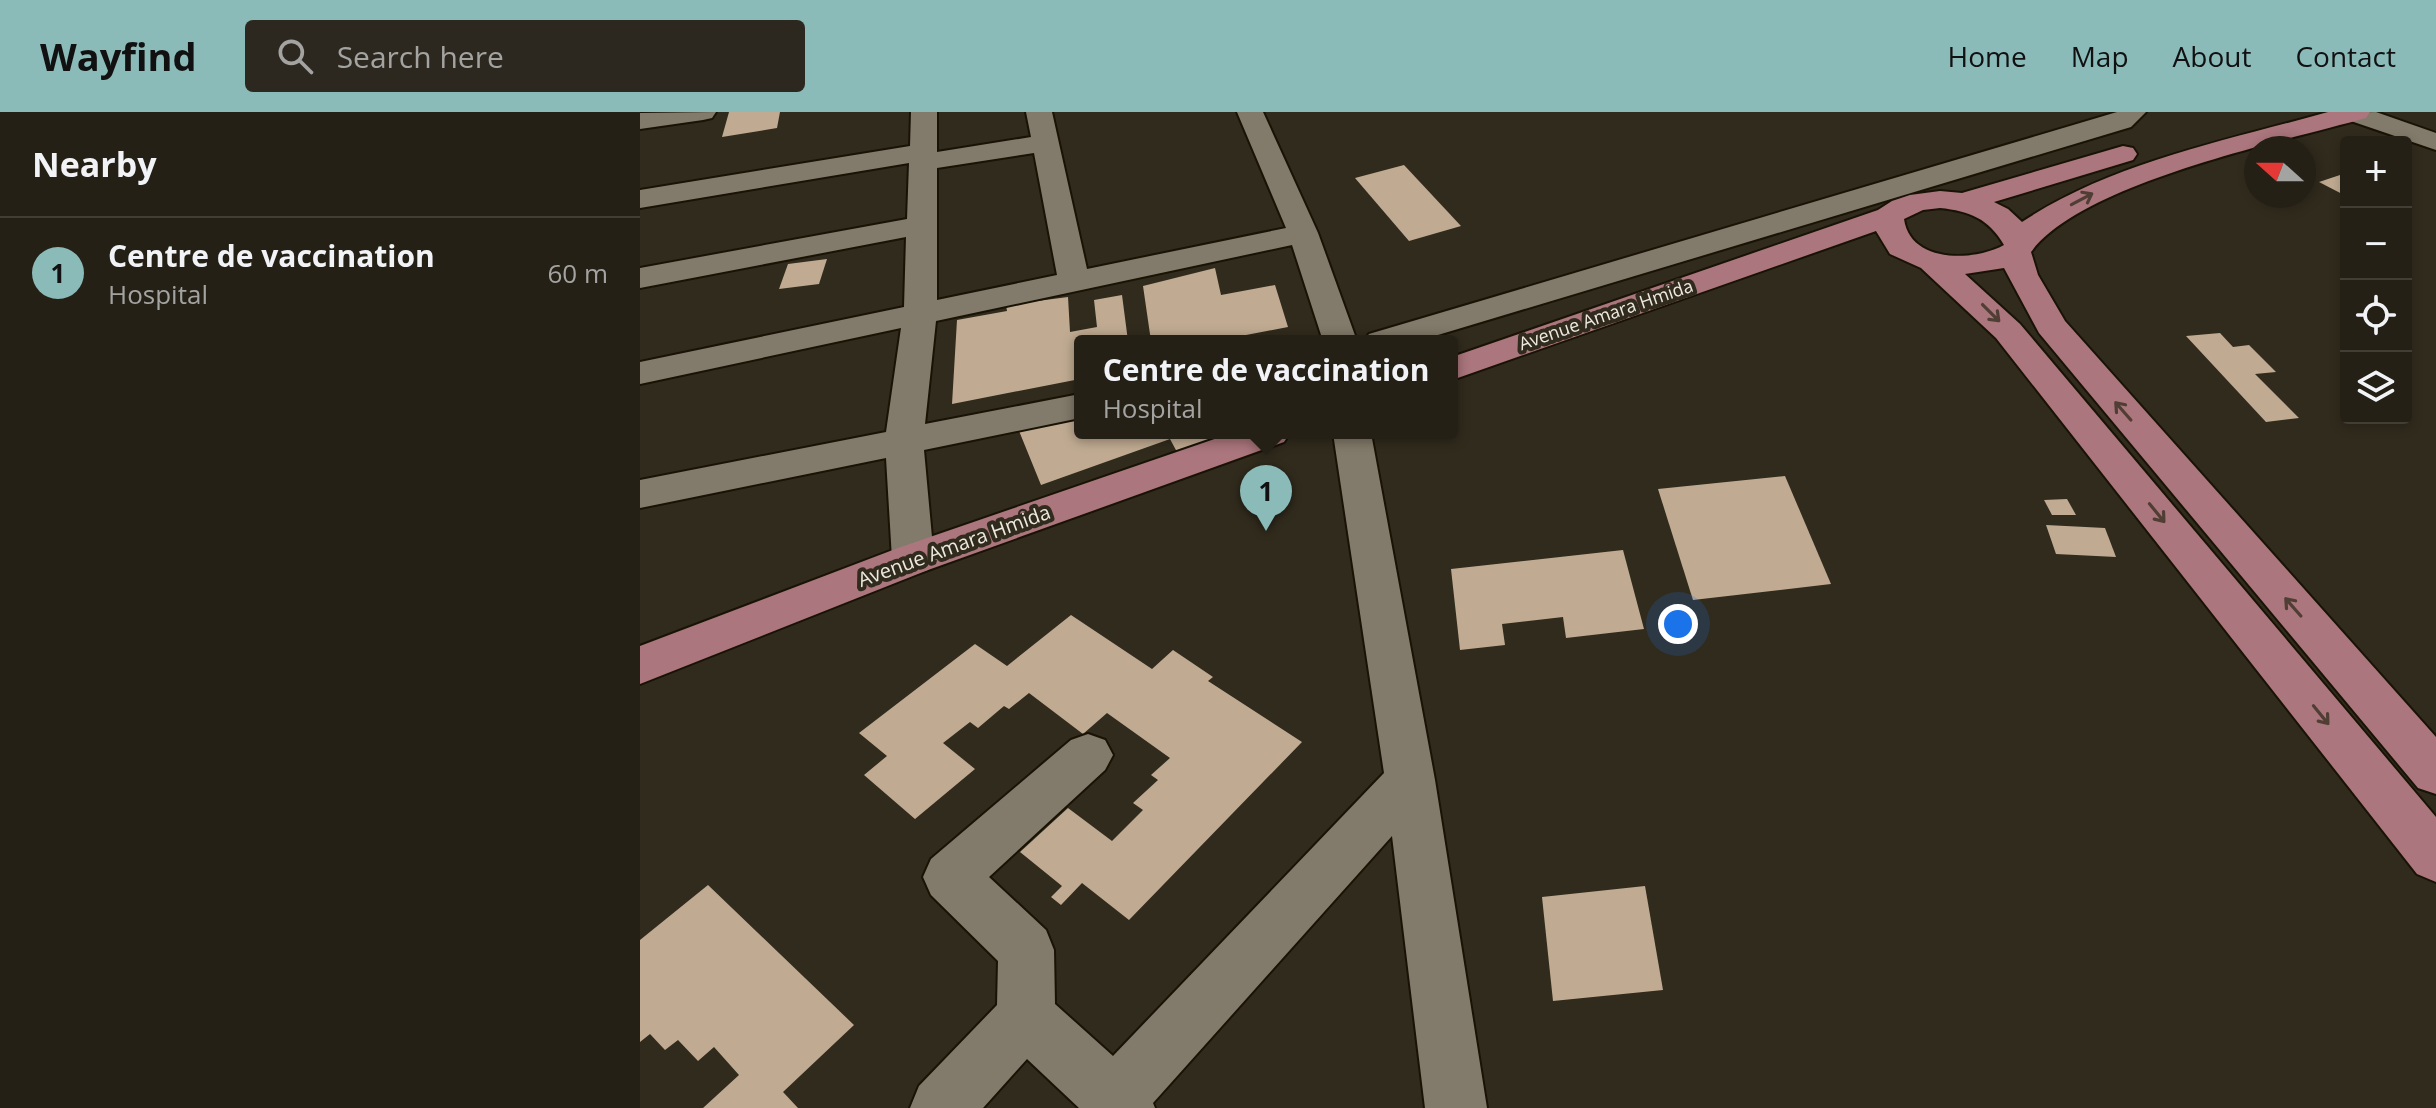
<!DOCTYPE html>
<meta charset="utf-8">
<style>
body{margin:0;font-family:"Open Sans",sans-serif;background:#2d281f;color:#f1f3f6}
.controls{position:absolute;right:24px;top:24px;display:grid;overflow:hidden;border-radius:8px;box-shadow:0 4px 12px #0003}
.controls button{width:72px;height:72px;display:grid;place-items:center;padding:0;border:0;border-bottom:2px solid #423e35;background:#252016;color:#f1f3f6;font:40px sans-serif}
.compass{position:absolute;left:1604px;top:24px;width:72px;height:72px;border-radius:50%;background:#252016;box-shadow:0 4px 12px #0003;rotate:291deg}
.you{position:absolute;left:1038px;top:512px;width:28px;height:28px;margin:-20px;border:6px solid #fff;border-radius:50%;background:#1a73e8;box-shadow:0 0 0 12px #1a73e833}
.badge{display:grid;place-items:center;width:52px;height:52px;border-radius:50%;background:#8bbbb9;color:#111;font-size:26px;font-weight:700}
.pin{position:absolute;translate:-50% -66px;filter:drop-shadow(0 2px 4px #0008)}
.pin::after{content:'';position:absolute;top:42px;width:28px;height:24px;background:inherit;clip-path:polygon(0 0,100% 0,50% 100%)}
.popup{position:absolute;left:434px;top:223px;width:384px;height:104px;box-sizing:border-box;display:grid;place-content:center;border-radius:8px;background:#252016;filter:drop-shadow(0 2px 6px #0005);font-size:26px;white-space:nowrap;color:#a3a3a1}
.popup b{font-size:30px;color:#f1f3f6}
.popup::after{content:'';position:absolute;left:50%;top:100%;margin-left:-16px;border:16px solid transparent;border-top-color:#252016}
.list{margin:0;padding:0;list-style:none}
h2{display:flex;justify-content:space-between;align-items:center;height:104px;margin:0;padding:0 32px;font-size:34px}
h2 small{font-size:26px;font-weight:400;color:#a3a3a1}
.list li{display:grid;grid-template-columns:52px 1fr auto;gap:24px;align-items:center;box-sizing:border-box;height:112px;padding:0 32px;border-top:2px solid #423e35}
.list b{display:block;font-size:30px;white-space:nowrap}
.list p{margin:0;font-size:26px;white-space:nowrap;color:#a3a3a1}
.list em{font-size:26px;font-style:normal;color:#a3a3a1}
.icon{flex:none;width:44px;height:44px;fill:none;stroke:currentColor;stroke-width:2;stroke-linecap:round;stroke-linejoin:round}
.map{position:relative;flex:none;width:1796px;height:996px;overflow:hidden}
header{display:flex;align-items:center;gap:48px;box-sizing:border-box;height:112px;padding:0 40px;background:#8bbbb9;color:#111}
header strong{font-size:38px}
nav{display:flex;gap:44px;margin-inline-start:auto;font-size:28px}
.search{width:560px;height:72px;background:#2d281f;display:flex;align-items:center;gap:20px;box-sizing:border-box;padding:0 28px;border-radius:8px;color:#a3a3a1;font-size:30px}
main{display:flex}
aside{flex:1;background:#252016}
.map>svg:first-child{display:block}
.building{fill:#c0ab92}
.lines{fill:none;stroke-linecap:round;stroke-linejoin:round}
.minor-casing{stroke:#191306;stroke-width:4}
.major-casing{stroke:#191306;stroke-width:4}
.minor{fill:#827a6a;fill-rule:evenodd}
.major{fill:#ab767d;fill-rule:evenodd}
.oneway{stroke:#503e35}
.labels{text-anchor:middle;stroke-width:8;stroke-linejoin:round;paint-order:stroke}
.far-street-label{font-size:18px;fill:#ede9e0;stroke:#312b1d}
.street-label{font-size:20px;fill:#ede9e0;stroke:#312b1d}
</style>
<header>
<strong>Wayfind</strong>
<div class="search"><svg class="icon" aria-label="search" viewBox="0 0 24 24"><circle cx="10" cy="10" r="6"/><path d="M15 15l6 6"/></svg>Search here</div>
<nav><a>Home</a><a>Map</a><a>About</a><a>Contact</a></nav>
</header>
<main>
<aside>
<h2>Nearby<small></small></h2>
<ul class="list">
<li><span class="badge">1</span><div><b>Centre de vaccination</b><p>Hospital</p></div><em>60 m</em></li>
</ul>
</aside>
<div class="map">
<svg width="1796" height="996" viewBox="0 0 1796 996">
<rect width="100%" height="100%" fill="#312b1d"/>
<g class="building">
<path d="M89,0H140L137,16L82,25Z"/>
<path d="M764,53L821,114L769,129L715,66Z"/>
<path d="M1706,61V84L1679,70Z"/>
<path d="M187,147L179,172L139,177L148,152Z"/>
<path d="M575,156L581,183L635,173L648,215L575,229H511L503,174Z"/>
<path d="M482,183L488,229H440V267L312,292L317,208L367,199L366,193L428,185L430,220L457,215L454,188Z"/>
<path d="M1580,221L1593,235L1609,233L1636,260L1615,262L1659,306L1626,310L1546,224Z"/>
<path d="M440,280V321H587L537,340L530,327L401,373L373,304Z"/>
<path d="M1145,364L1191,472L1053,488L1018,377Z"/>
<path d="M1427,387L1436,403H1412L1404,388Z"/>
<path d="M1406,413L1465,416L1476,445L1416,442Z"/>
<path d="M983,438L1004,517L926,526L923,505L862,512L865,533L820,538L811,457Z"/>
<path d="M431,503L512,557L533,538L573,565L568,569L662,630L489,808L442,771L421,793L411,785L422,774L380,740L428,696L472,729L503,698L493,691L518,668L511,663L530,646L467,601L443,622L389,581L369,597L364,594L338,616L330,610L303,631L335,657L275,707L224,663L247,644L219,621L335,532L367,554Z"/>
<path d="M68,773L214,913L143,980L158,996H63L99,963L74,935L58,949L38,928L25,938L10,922L0,930V828Z"/>
<path d="M1005,774L1023,878L913,889L902,785Z"/>
</g>
<g class="lines">
<defs>
<g id="minor">
<path d="M76,0L72,6L63,8L0,17V1Z"/>
<path d="M271,0H297V40L391,25L386,0H412L447,157L646,116L597,0H623L678,121L717,229H683L652,133L296,209L285,312L440,282V306L284,338L294,447L288,458L273,463L258,458L252,447L246,346L0,396V368L246,320L261,216L0,272V250L264,195L266,125L0,176V156L267,107L269,51L0,96V78L270,34ZM394,41L417,163L297,188V56Z"/>
<path d="M1477,0H1506L1491,15L778,229H724L729,222Z"/>
<path d="M1736,0L1796,21V38L1705,7L1701,1Z"/>
<path d="M693,321H731L795,668L847,996H785L752,724L513,991L515,996H439L387,947L343,996H270L279,974L357,893L358,849L291,783L283,765L291,747L431,628L448,622L465,628L473,643L465,658L349,765L406,818L414,838L415,892L473,944L744,661Z"/>
</g>
<g id="major">
<path d="M1688,0H1730L1726,6C1641,30 1442,71 1391,140L1398,163L1425,209L1796,625V682L1778,676L1399,221L1364,156L1325,162L1380,212L1796,705V770L1777,762L1356,226L1281,156L1250,142L1236,119L812,268V245L1238,98L1252,89L1270,83L1300,79L1322,81L1483,34L1493,36L1497,42L1493,48L1354,90L1368,97L1382,110C1473,50 1585,29 1688,0ZM1300,96C1330,99 1349,107 1364,133C1333,150 1270,151 1264,107L1283,98Z"/>
<path d="M592,321H650L644,330L288,458L0,572V534L258,436Z"/>
</g>
</defs>
<use href="#minor" class="minor-casing"/>
<use href="#major" class="major-casing"/>
<use href="#minor" class="minor"/>
<use href="#major" class="major"/>
</g>
<defs><path id="oneway-shaft" d="M-6 0H5M1.5-3L5.5 0L1.5 3" fill="none" stroke-width="1.6" stroke-linecap="round" stroke-linejoin="round" transform="scale(2)"/></defs>
<g class="oneway">
<use href="#oneway-shaft" transform="translate(1442 87) rotate(-28)"/>
<use href="#oneway-shaft" transform="translate(1351 201) rotate(45)"/>
<use href="#oneway-shaft" transform="translate(1483 299) rotate(-131)"/>
<use href="#oneway-shaft" transform="translate(1517 401) rotate(51)"/>
<use href="#oneway-shaft" transform="translate(1653 495) rotate(-131)"/>
<use href="#oneway-shaft" transform="translate(1681 603) rotate(51)"/>
</g>
<g class="labels">
<g class="far-street-label">
<text transform="translate(966 203) rotate(-19)" y="6">Avenue Amara Hmida</text>
</g>
<g class="street-label">
<text transform="translate(314 434) rotate(-20)" y="7">Avenue Amara Hmida</text>
</g>
</g>
</svg>
<div class="controls">
<button>+</button>
<button>−</button>
<button><svg class="icon" aria-label="locate" viewBox="0 0 24 24"><circle cx="12" cy="12" r="6"/><path d="M12 2v4M12 18v4M2 12h4M18 12h4"/></svg></button>
<button><svg class="icon" aria-label="layers" viewBox="0 0 24 24"><path d="M12 4l9 5-9 5-9-5zM3 14l9 5 9-5"/></svg></button>
</div>
<svg class="compass" viewBox="-18 -18 36 36"><path d="M0-13l5 13h-10z" fill="#e53935"/><path d="M0 13l5-13h-10z" fill="#a3a3a1"/></svg>
<div class="you"></div>
<div class="pin badge" style="left:626px;top:419px">1</div>
<div class="popup"><b>Centre de vaccination</b>Hospital</div>
</div>
</main>
